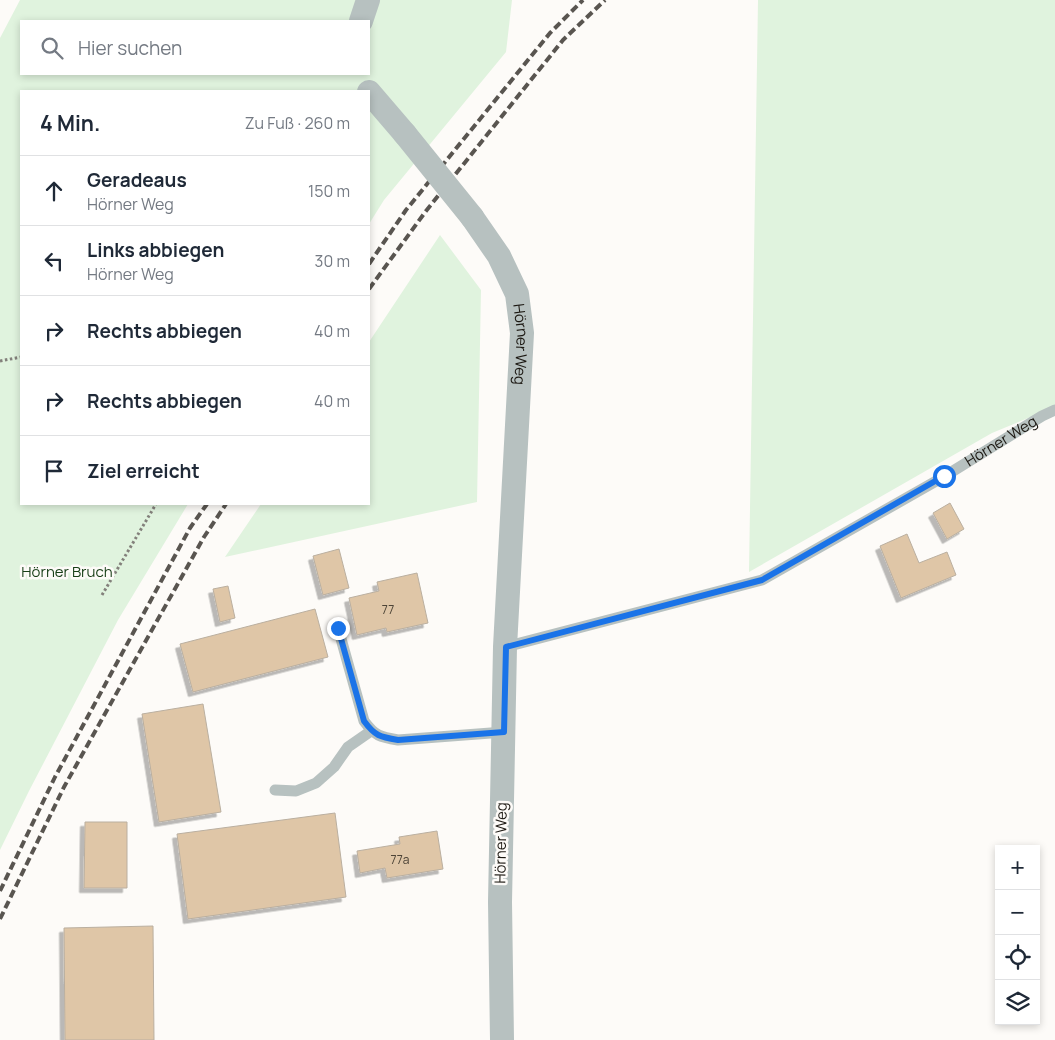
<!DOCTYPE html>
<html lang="de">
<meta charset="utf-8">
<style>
body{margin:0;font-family:Manrope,sans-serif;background:#f2f2f3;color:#1f2937}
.controls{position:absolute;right:15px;bottom:15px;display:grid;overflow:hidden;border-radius:0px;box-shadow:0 2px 8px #0003}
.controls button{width:45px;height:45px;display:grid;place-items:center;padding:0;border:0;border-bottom:1px solid #e0e1e3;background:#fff;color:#1f2937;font:25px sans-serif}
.stop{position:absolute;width:15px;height:15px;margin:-11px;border:4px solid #1a73e8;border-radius:50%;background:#fff}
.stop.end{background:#1a73e8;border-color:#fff;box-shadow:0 1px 5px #0008}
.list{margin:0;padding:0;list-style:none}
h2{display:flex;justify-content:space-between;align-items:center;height:65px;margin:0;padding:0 20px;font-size:21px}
h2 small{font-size:16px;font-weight:400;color:#747a83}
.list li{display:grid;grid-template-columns:32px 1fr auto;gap:15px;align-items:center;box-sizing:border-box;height:70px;padding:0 20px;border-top:1px solid #e0e1e3}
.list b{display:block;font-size:19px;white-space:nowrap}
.list p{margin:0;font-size:16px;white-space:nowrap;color:#747a83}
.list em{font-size:16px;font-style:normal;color:#747a83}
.icon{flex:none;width:28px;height:28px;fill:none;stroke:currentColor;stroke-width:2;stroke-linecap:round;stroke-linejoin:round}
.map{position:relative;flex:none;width:1055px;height:1040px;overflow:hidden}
.search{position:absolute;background:#fff;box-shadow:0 2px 8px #0003;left:20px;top:20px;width:350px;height:55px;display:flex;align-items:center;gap:12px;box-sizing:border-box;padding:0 18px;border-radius:0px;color:#747a83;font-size:19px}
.panel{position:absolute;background:#fff;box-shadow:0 2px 8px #0003;left:20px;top:90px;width:350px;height:415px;border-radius:0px}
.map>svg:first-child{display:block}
.green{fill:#e0f3de;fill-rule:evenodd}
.building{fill:#dfc6a7;stroke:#baafa0;filter:url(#shadow)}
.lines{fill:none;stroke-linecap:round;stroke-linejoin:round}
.path{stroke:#83807b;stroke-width:3;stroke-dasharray:2.5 2.5;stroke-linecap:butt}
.lane{stroke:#b7c1c0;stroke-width:11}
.street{stroke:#b7c1c0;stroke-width:24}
.rail{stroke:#595550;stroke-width:4;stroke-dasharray:8 4;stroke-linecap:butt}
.street-bridge{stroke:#b7c1c0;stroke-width:24}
.route{stroke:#1a73e8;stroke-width:6}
.labels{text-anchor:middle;stroke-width:5;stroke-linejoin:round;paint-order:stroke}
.number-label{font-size:12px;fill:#4d4437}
.street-label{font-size:15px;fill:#1c1812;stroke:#fdfbf8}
.park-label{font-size:15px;fill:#183f17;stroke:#fdfbf8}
</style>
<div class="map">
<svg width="1055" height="1040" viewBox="0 0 1055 1040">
<defs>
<filter id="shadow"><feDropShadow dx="-4.5" dy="4.5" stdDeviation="0" flood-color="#0004"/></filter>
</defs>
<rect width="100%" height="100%" fill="#fdfbf8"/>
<g class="green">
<path d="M20,0H512L506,52L384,200L369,224V91H21V504H188L118,620L29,791L0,850V38ZM21,21H369V74H21Z"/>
<path d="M758,0H1055V407L992,433L749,572Z"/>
<path d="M440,235L481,290L477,502L225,557L261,504H369V342Z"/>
</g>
<g class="building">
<path d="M950,503L964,529L947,539L933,513Z"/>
<path d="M907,534L919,563L947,552L956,575L901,598L880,546Z"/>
<path d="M339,549L349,588L323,595L313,556Z"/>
<path d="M417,573L428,623L387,632L386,628L357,635L349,598L379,591L377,582Z"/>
<path d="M228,586L235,618L220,622L213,589Z"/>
<path d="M315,609L328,657L193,692L180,644Z"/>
<path d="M203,704L221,812L159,822L142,714Z"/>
<path d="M335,813L346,897L188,919L177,834Z"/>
<path d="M85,822H127V888H84Z"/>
<path d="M437,831L443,869L387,878L385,868L360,873L357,851L400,844L399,837Z"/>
<path d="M153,926L154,1040H65L64,928Z"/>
</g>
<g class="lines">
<g class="path">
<path d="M0,361L21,357"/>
<path d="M102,595L156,504"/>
</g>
<g class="lane">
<path d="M338,628L364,721C375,736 380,737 398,740L504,732"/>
<path id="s1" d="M505,647L762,580L945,476L1042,416L1055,410"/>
<path d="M275,790L296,791L316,783L334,767L348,747L371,731"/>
</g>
<g class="street">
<path d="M361,21L368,0"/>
<path d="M369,92L405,134"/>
<path id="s2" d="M472,217L499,256L517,294L522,333L505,647L500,902L502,1040"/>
</g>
<g class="rail">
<path d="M369,264L406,210L550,33L583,0"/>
<path d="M369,289L426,211L563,40L605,0"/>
<path d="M0,891L55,777L190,528L207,504"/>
<path d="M0,919L64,787L204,537L226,504"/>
</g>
<path class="street-bridge" d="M405,134L472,217"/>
</g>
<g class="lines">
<path class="route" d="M338,628L364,721C375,736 380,737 398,740L504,732L506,647L762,580L944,476"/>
</g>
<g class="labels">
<g class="number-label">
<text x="388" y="614">77</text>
<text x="400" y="864">77a</text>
</g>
<g class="street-label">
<text dy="5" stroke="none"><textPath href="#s2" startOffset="140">Hörner Weg</textPath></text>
<text dy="5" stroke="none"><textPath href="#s1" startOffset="542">Hörner Weg</textPath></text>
<text transform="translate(501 843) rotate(-89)" y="5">Hörner Weg</text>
</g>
<g class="park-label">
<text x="67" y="577">Hörner Bruch</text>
</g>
</g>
</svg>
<div class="controls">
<button>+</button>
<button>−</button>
<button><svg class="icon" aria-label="locate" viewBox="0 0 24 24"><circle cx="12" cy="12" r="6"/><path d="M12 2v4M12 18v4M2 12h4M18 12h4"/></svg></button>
<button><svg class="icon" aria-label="layers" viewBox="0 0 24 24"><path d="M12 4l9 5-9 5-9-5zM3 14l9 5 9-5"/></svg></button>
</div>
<div class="stop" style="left:944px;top:476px"></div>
<div class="stop end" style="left:338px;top:628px"></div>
<div class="search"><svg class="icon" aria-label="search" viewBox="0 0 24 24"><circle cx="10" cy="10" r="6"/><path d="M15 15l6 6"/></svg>Hier suchen</div>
<section class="panel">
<h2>4 Min.<small>Zu Fuß · 260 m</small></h2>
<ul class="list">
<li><svg class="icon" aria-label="ahead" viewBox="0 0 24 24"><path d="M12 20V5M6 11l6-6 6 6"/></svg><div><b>Geradeaus</b><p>Hörner Weg</p></div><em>150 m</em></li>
<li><svg class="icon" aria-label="left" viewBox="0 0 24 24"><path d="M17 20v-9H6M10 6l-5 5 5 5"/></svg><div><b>Links abbiegen</b><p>Hörner Weg</p></div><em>30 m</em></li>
<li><svg class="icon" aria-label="right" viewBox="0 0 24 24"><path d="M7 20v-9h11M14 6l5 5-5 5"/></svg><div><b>Rechts abbiegen</b></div><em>40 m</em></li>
<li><svg class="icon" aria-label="right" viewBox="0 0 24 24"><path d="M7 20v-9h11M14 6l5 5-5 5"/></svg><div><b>Rechts abbiegen</b></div><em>40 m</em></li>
<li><svg class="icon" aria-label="arrive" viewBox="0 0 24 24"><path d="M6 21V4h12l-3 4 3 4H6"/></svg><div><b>Ziel erreicht</b></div></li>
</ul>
</section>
</div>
